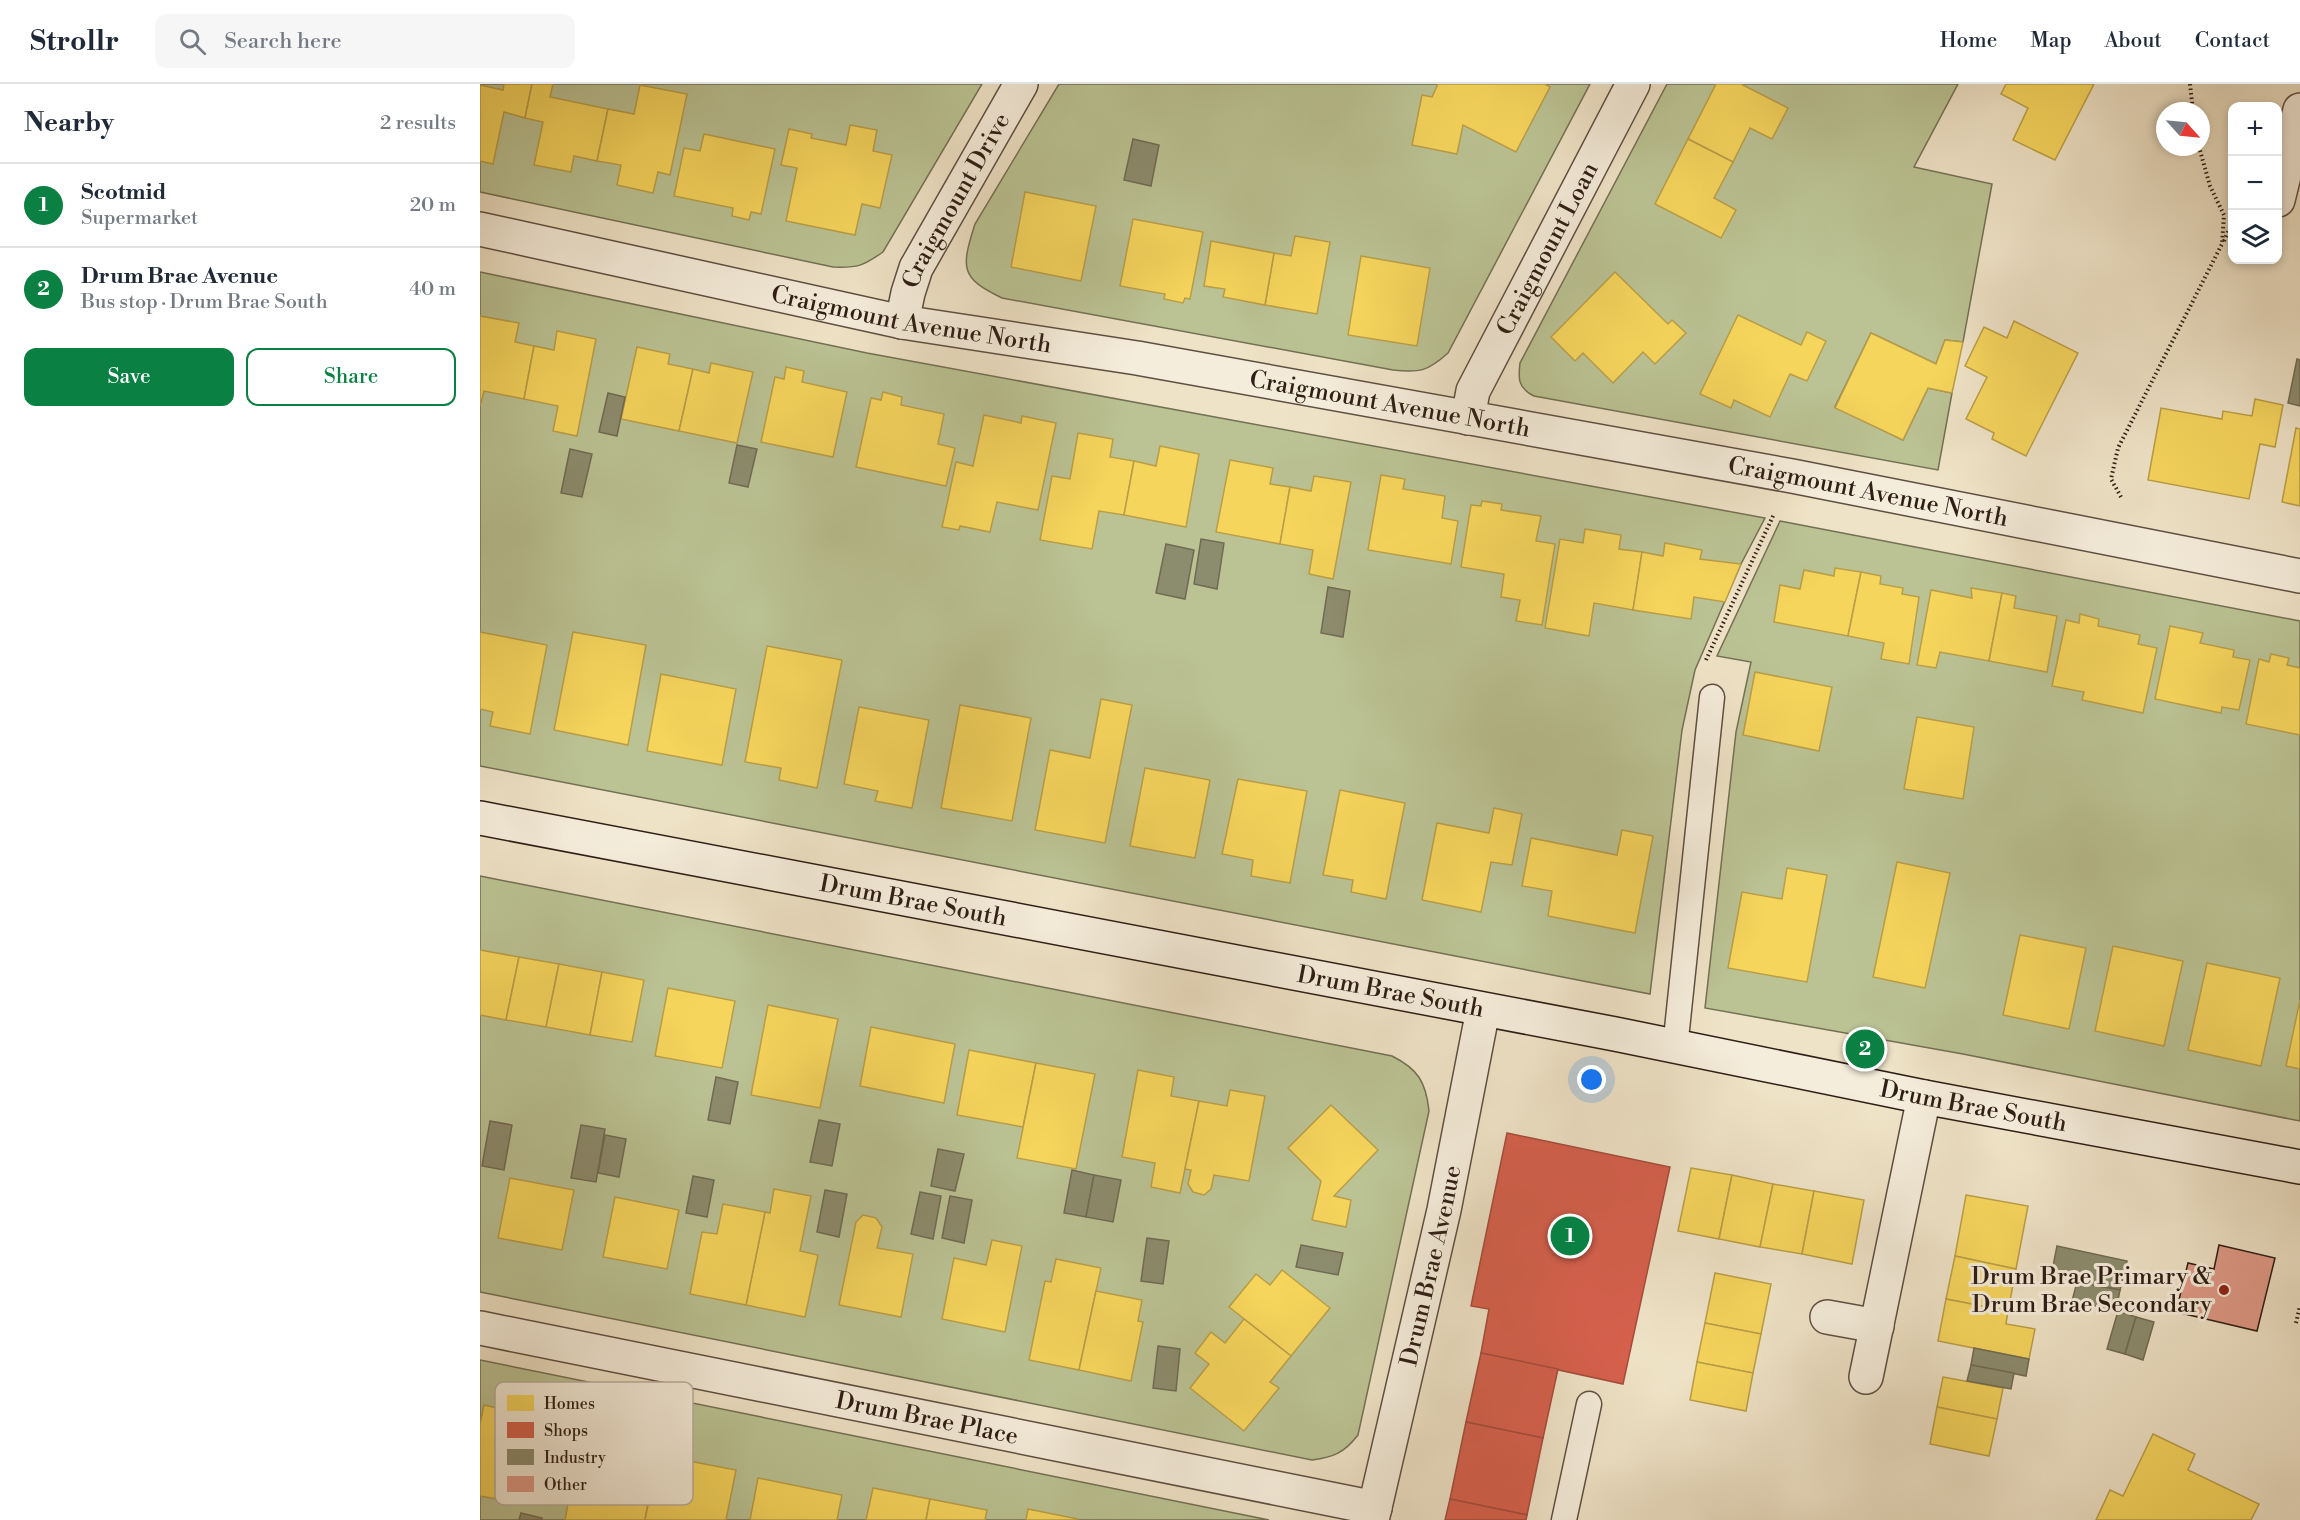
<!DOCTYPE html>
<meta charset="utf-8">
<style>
body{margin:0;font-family:"Libre Bodoni",serif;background:#f6f6f7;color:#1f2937}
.controls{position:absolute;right:18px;top:18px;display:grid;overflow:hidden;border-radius:12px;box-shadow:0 3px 9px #0003}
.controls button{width:54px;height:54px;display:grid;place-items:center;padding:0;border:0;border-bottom:2px solid #e0e1e3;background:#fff;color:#1f2937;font:30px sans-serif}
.compass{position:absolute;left:1676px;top:18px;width:54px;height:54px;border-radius:50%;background:#fff;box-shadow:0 3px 9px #0003;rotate:117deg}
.you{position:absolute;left:1112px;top:996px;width:21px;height:21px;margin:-15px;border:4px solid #fff;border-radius:50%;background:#1a73e8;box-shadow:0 0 0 9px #1a73e833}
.badge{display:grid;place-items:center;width:39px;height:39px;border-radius:50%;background:#0b8043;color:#fff;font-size:20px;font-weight:700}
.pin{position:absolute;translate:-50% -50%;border:3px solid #fff;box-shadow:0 2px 6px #0006}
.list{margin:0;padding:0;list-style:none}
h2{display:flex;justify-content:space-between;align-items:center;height:78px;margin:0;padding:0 24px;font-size:26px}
h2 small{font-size:20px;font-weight:400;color:#747a83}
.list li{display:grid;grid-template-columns:39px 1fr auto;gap:18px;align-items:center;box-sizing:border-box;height:84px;padding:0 24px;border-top:2px solid #e0e1e3}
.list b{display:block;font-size:22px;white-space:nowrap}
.list p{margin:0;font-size:20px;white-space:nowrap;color:#747a83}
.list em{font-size:20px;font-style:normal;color:#747a83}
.actions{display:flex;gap:12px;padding:18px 24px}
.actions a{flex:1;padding:14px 0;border:2px solid #0b8043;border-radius:12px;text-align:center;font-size:21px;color:#0b8043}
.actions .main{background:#0b8043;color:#fff}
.icon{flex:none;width:33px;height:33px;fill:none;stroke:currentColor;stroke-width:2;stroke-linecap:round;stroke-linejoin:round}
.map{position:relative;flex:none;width:1820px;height:1436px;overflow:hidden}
header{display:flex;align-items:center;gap:36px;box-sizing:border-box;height:84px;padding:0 30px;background:#fff;border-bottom:2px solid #e0e1e3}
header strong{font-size:28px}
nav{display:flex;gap:33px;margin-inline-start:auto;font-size:21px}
.search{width:420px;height:54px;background:#f6f6f7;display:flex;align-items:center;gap:15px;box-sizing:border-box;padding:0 21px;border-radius:12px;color:#747a83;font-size:22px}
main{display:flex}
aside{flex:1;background:#fff}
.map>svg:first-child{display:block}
.green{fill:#bbc394;stroke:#747054;stroke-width:1.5}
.homes{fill:#f6d55c;stroke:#ba9e47;stroke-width:1.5}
.shops{fill:#d6604d;stroke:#a44c3c;stroke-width:1.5}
.industry{fill:#8c8c6e;stroke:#706b53;stroke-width:1.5}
.building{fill:#e09a88;stroke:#2e1e15;stroke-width:1.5}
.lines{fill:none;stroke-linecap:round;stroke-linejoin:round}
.lane-casing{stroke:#5e4f42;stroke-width:27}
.street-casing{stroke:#5e4f42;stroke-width:36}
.secondary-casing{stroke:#2e1e15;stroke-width:36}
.path{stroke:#2e1e15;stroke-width:4;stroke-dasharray:1.5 3;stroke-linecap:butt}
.lane{stroke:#f5eddb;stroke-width:24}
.street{stroke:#f5eddb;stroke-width:33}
.secondary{stroke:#f5eddb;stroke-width:33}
.poi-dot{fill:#8f2418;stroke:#f5eddb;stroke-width:2}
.labels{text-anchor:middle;stroke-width:6;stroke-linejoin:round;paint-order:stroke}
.street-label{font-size:24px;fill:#2e1e15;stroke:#f5eddb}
.poi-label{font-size:24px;fill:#2e1e15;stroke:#f5eddb;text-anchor:end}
.key{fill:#f5eddb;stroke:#b9afa0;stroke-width:1.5}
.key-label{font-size:16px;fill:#2e1e15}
</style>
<header>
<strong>Strollr</strong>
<div class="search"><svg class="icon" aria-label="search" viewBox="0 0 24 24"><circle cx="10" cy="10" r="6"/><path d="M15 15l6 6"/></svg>Search here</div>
<nav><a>Home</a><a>Map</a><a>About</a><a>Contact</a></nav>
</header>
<main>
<aside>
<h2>Nearby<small>2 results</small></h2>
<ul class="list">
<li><span class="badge">1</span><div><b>Scotmid</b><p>Supermarket</p></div><em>20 m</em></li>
<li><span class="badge">2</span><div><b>Drum Brae Avenue</b><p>Bus stop · Drum Brae South</p></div><em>40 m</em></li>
</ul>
<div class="actions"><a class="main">Save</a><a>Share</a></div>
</aside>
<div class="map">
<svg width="1820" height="1436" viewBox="0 0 1820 1436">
<rect width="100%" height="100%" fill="#efe3c7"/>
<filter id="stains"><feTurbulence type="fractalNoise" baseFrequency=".00333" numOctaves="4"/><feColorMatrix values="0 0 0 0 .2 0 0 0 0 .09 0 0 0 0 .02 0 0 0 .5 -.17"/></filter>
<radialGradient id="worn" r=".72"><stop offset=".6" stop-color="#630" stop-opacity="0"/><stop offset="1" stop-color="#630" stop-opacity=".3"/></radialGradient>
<g class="green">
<path d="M0,0H502L403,168C383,182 378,184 353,183L0,108Z"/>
<path d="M579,0H1110L968,269C948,287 940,289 913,286L522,214C480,194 481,184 495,140Z"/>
<path d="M1187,0H1478L1434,83L1512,100L1483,258L1465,256L1456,280L1391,249L1355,323L1423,356L1448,304L1472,309L1458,386L1054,312C1038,304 1038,295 1040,279Z"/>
<path d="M0,188L387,269L1285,434L1261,480L1215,586L1202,646L1170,910L0,682Z"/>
<path d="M1300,437L1820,537V1037L1483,970L1225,924L1256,648L1271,578L1237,572Z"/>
<path d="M0,792L912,972C938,985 946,998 949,1027L878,1351C864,1369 854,1373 832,1376L0,1208Z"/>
<path d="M0,1276L789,1436H0Z"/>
</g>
<g class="homes">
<path d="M24,0H52L45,34L24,28L13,80L0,77V1L23,6Z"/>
<path d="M52,0H73L70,13L128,25L117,77L94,72L91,88L54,81L63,38L45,34Z"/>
<path d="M958,0H1065L1070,3L1036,68L983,41L977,70L932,61L942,11L952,13Z"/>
<path d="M1236,0H1261L1308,24L1292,55L1270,44L1253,78L1208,55Z"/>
<path d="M1526,0H1614L1575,76L1533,56L1548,24L1521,10Z"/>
<path d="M160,1L207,10L190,91L178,88L173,109L137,101L141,81L117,77L128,25L154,30Z"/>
<path d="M370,41L397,46L393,67L412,71L400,124L382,120L375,151L306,137L317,84L301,81L309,45L332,50L331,54L366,61Z"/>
<path d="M224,50L295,65L281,130L271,128L269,136L252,132L253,124L194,112L204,64L220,67Z"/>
<path d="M1208,55L1253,78L1234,114L1256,126L1241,154L1175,120Z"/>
<path d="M545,108L616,122L601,197L531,183Z"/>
<path d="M653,135L723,148L710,215L705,214L703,219L684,215L685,210L640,202Z"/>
<path d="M815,152L850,158L837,230L785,221L794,169L811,172Z"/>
<path d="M731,157L794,169L785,221L743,213L745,205L724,202Z"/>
<path d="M881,172L950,184L937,262L868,251Z"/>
<path d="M1135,188L1188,240L1192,236L1206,249L1175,280L1163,268L1133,299L1103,269L1095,277L1071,253Z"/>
<path d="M1258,231L1321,261L1327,248L1346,257L1327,297L1310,290L1290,333L1254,316L1251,324L1220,310Z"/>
<path d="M0,232L39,239L35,258L54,262L44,315L4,307L0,322Z"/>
<path d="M1534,237L1598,269L1546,372L1512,355L1514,349L1486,335L1507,293L1485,282L1504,243L1527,254Z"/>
<path d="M77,247L116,255L97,352L73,347L78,322L44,315L54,262L74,266Z"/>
<path d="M1391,249L1456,280L1465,256L1483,258L1472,309L1448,304L1423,356L1355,324Z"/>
<path d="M157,263L190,270L188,280L213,285L199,347L141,335Z"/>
<path d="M231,279L273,288L257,359L199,347L213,285L229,289Z"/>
<path d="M306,283L324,287L322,298L367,308L353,373L281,358L295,293L304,295Z"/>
<path d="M403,308L422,313L421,321L464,330L458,360L475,364L466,402L376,383L391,314L401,316Z"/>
<path d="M1775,315L1803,321L1795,363L1780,360L1769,415L1668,396L1681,324L1742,335L1743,327L1772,332Z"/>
<path d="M504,331L541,339L542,332L576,339L558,426L517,418L510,448L480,442L479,446L462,443L476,378L493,382Z"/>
<path d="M1816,344L1820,345V422L1802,418Z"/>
<path d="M598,349L633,355L630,373L654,377L644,431L619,427L612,465L560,456L572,392L590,395Z"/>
<path d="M680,362L719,370L706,443L644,431L654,377L676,382Z"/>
<path d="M750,376L793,384L790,400L810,403L800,460L736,448Z"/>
<path d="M901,391L925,395L923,405L965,412L962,434L978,437L971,480L888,466Z"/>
<path d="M834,392L871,398L853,495L829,490L833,466L800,460L810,403L831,407Z"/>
<path d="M1002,417L1022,420L1021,426L1061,432L1056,457L1075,460L1062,541L1036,537L1040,516L1021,513L1024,490L981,483L991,421L1001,422Z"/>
<path d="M1105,445L1141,451L1139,465L1162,468L1153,526L1114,519L1109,552L1065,544L1080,455L1103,459Z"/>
<path d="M1185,459L1222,466L1220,475L1261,480L1245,518L1214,513L1211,535L1153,526L1162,468L1183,472Z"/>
<path d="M1355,484L1381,488L1368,552L1294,538L1300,501L1320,505L1324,486L1354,492Z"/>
<path d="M1381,488L1401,492L1400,500L1423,504L1422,510L1439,513L1429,580L1401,575L1404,559L1368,552Z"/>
<path d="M1491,504L1522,509L1509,577L1460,568L1456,584L1437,581L1451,506L1492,514Z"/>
<path d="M1522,509L1536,512L1534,524L1577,532L1567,588L1509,577Z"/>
<path d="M1600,530L1619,535L1618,542L1660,551L1658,560L1677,564L1663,629L1602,616L1604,608L1572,602L1586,536L1599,539Z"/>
<path d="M1690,542L1723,549L1720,559L1754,566L1753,573L1770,576L1759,626L1742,623L1741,629L1675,615Z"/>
<path d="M0,548L67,561L50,650L10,642L13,628L0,625Z"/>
<path d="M93,548L166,561L148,661L74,646Z"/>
<path d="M287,562L362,576L337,704L299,696L301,684L265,678Z"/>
<path d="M1791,570L1809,574L1807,581L1820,584V651L1766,640L1779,575L1789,578Z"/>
<path d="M1275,588L1352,603L1339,667L1263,651Z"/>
<path d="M181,590L256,605L242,681L167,667Z"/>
<path d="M621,615L652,621L625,759L555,746L570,666L610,674Z"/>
<path d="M480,621L551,634L532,737L461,724Z"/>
<path d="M379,623L449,636L432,724L395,717L398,707L364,700Z"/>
<path d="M1437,633L1494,643L1483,715L1424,705Z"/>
<path d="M665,684L730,696L715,774L650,762Z"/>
<path d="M758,695L827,707L810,799L771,792L773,776L742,770Z"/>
<path d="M860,706L925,719L906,815L871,808L873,796L843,791Z"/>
<path d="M1014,724L1042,730L1032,781L1011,778L1001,828L942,816L957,739L1009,749Z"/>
<path d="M1142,746L1173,752L1155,849L1068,832L1072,807L1042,802L1051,754L1137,771Z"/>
<path d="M1417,778L1470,789L1445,904L1393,893Z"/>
<path d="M1307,784L1347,791L1327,898L1248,884L1262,808L1302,815Z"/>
<path d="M1540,851L1606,864L1589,945L1523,931Z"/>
<path d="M1633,862L1703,877L1684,962L1615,947Z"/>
<path d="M0,866L39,873L26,936L0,931Z"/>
<path d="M39,873L79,880L66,943L26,936Z"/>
<path d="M1727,879L1800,894L1781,982L1708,966Z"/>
<path d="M79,880L122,888L110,951L66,943Z"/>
<path d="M122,888L164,896L152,958L110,951Z"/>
<path d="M188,904L255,917L242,984L175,972Z"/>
<path d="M1820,916V985L1806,982Z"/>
<path d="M288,921L358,935L340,1024L271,1011Z"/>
<path d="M391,943L475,960L464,1019L380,1002Z"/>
<path d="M489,966L556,979L543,1043L477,1031Z"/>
<path d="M556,979L615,990L596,1085L537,1074Z"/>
<path d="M658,986L694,993L691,1012L719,1017L700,1109L671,1103L675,1079L642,1073Z"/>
<path d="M750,1006L785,1012L769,1097L734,1091L731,1105L724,1111L713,1108L708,1100L711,1086L705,1085L719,1017L747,1022Z"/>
<path d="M851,1021L898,1066L854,1112L871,1116L866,1143L832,1136L841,1097L808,1064Z"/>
<path d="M1211,1084L1252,1091L1239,1155L1198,1147Z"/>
<path d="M1252,1091L1293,1100L1280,1163L1239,1155Z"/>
<path d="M30,1094L94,1106L82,1166L18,1154Z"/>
<path d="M1293,1100L1334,1107L1322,1170L1280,1163Z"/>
<path d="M294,1105L331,1112L320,1167L338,1171L325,1233L266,1221L285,1128L290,1129Z"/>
<path d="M1334,1107L1384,1116L1372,1180L1322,1170Z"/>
<path d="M1486,1111L1548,1122L1536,1185L1475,1172Z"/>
<path d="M135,1113L199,1126L187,1185L123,1173Z"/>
<path d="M243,1120L285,1128L266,1221L210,1210L222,1148L237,1150Z"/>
<path d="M383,1131L396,1134L402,1143L397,1164L433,1170L421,1233L359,1221L376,1138Z"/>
<path d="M512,1156L542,1162L525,1248L462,1235L474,1174L506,1181Z"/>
<path d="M1475,1172L1536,1185L1528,1227L1466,1215Z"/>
<path d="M576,1175L621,1184L599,1286L549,1276L565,1197L571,1198Z"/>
<path d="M802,1186L850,1224L811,1272L749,1223L776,1190L790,1201Z"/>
<path d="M1235,1189L1291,1200L1281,1250L1225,1239Z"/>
<path d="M616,1207L662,1216L658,1237L663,1238L651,1297L599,1286Z"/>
<path d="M1466,1215L1528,1227L1526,1240L1555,1245L1549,1275L1458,1257Z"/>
<path d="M764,1235L811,1272L790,1298L799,1304L764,1347L710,1304L729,1280L715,1269L731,1248L745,1259Z"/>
<path d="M1225,1239L1281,1250L1273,1289L1217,1278Z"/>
<path d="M1217,1278L1273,1289L1266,1327L1210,1316Z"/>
<path d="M1463,1293L1523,1304L1517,1335L1457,1323Z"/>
<path d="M4,1321L61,1334L47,1398H42L38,1419L0,1412V1340Z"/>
<path d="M1457,1323L1517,1335L1509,1372L1450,1360Z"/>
<path d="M1673,1350L1715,1370L1708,1386L1779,1420L1771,1436H1616L1630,1406L1643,1412Z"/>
<path d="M99,1360L159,1372L152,1410L169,1413L165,1436H85Z"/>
<path d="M178,1371L256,1386L246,1436H165Z"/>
<path d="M278,1394L362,1411L357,1436H270Z"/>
<path d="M393,1404L450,1415L446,1436H386Z"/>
<path d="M450,1415L507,1426L505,1436H446Z"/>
<path d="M548,1425L598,1435V1436H546Z"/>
</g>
<g class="shops">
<path d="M1027,1049L1190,1083L1143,1300L1001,1269L1009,1225L991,1222Z"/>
<path d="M1001,1269L1078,1285L1063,1354L986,1338Z"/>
<path d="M986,1338L1063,1354L1047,1431L970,1415Z"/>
<path d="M970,1415L1047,1431L1046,1436H965Z"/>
</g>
<g class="industry">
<path d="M653,55L679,61L671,102L644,96Z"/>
<path d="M1817,275L1820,276V322L1808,319Z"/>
<path d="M128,309L145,313L137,352L119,348Z"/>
<path d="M257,361L277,365L268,403L249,399Z"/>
<path d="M90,365L112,370L102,413L81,409Z"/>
<path d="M721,455L744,459L737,505L714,500Z"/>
<path d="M686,460L714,466L705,515L676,509Z"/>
<path d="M848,503L870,507L863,553L841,549Z"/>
<path d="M236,993L258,998L250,1040L228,1036Z"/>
<path d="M339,1036L360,1040L352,1082L330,1078Z"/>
<path d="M10,1037L32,1041L24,1086L2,1082Z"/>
<path d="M101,1041L125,1045L116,1098L91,1094Z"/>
<path d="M125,1051L146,1055L139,1093L118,1089Z"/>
<path d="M458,1065L484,1070L475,1107L451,1102Z"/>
<path d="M592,1086L614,1091L606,1133L584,1129Z"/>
<path d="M614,1091L641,1096L633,1138L606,1133Z"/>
<path d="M213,1092L234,1096L227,1133L206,1129Z"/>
<path d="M345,1106L367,1110L359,1153L337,1148Z"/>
<path d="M440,1108L461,1112L453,1155L431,1150Z"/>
<path d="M470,1112L492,1116L484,1159L462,1154Z"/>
<path d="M667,1154L689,1157L683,1200L661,1197Z"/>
<path d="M821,1161L863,1169L858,1191L816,1183Z"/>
<path d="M1577,1162L1647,1177L1640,1206L1571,1192Z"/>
<path d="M1597,1198L1640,1206L1636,1226L1592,1217Z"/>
<path d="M1638,1227L1656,1233L1645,1270L1627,1265Z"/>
<path d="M1656,1233L1674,1238L1663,1276L1645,1270Z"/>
<path d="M678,1262L700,1265L696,1307L673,1304Z"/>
<path d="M1494,1264L1549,1275L1546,1292L1491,1281Z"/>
<path d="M1491,1281L1534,1289L1531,1305L1487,1297Z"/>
<path d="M41,1429L62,1434V1436H39Z"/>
</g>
<path class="building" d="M1739,1161L1795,1174L1777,1247L1696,1228L1708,1179L1734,1185Z"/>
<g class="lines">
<defs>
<g id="lane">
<path d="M1195,964L1232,613"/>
<path d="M1084,1436L1109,1320"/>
</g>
<g id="street">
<path d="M1798,116L1820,26"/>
<path id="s1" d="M0,145L422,238L657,274L1312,392L1820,492"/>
<path id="s2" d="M422,238L428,209L436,184L541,0"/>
<path id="s3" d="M988,334L993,307L1153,0"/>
<path d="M1347,1233L1397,1242"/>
<path id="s4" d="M0,1244L895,1424"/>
<path d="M1386,1293L1444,1013"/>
<path id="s5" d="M892,1436L964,1126L1003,926"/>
</g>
<g id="secondary">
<path id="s6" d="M0,734L1135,950L1444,1013L1820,1083"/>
</g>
</defs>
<use href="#lane" class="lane-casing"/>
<use href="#street" class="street-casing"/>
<use href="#secondary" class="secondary-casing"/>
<g class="path">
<path d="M1710,0L1713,27"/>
<path d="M1744,157L1752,139"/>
<path d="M1641,413L1631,395L1638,364L1742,160L1744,131L1730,102L1719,63"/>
<path d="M1226,576L1294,430"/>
<path d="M1816,1239L1820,1222"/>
</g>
<use href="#lane" class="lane"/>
<use href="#street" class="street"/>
<use href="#secondary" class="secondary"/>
</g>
<circle class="poi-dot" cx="1744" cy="1206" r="6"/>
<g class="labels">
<g class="street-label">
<text dy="8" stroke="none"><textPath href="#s2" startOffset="134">Craigmount Drive</textPath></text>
<text dy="8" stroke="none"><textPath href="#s3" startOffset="188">Craigmount Loan</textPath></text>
<text dy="8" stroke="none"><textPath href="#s1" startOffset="441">Craigmount Avenue North</textPath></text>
<text dy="8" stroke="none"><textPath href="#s1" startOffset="927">Craigmount Avenue North</textPath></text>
<text dy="8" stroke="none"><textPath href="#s1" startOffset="1413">Craigmount Avenue North</textPath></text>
<text dy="8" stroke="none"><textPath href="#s6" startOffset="441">Drum Brae South</textPath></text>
<text dy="8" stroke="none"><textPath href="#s6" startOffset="927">Drum Brae South</textPath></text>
<text dy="8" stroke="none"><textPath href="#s6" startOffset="1521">Drum Brae South</textPath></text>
<text dy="8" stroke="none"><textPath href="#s5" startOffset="261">Drum Brae Avenue</textPath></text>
<text dy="8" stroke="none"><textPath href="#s4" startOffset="456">Drum Brae Place</textPath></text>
</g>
<g class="poi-label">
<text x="1732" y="1200">Drum Brae Primary &amp;<tspan x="1732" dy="28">Drum Brae Secondary</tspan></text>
</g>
</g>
<rect x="15" y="1298" width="198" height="123" rx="9" class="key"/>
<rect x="27" y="1311" width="27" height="16" fill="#f6d55c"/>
<rect x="27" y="1338" width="27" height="16" fill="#d6604d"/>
<rect x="27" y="1365" width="27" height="16" fill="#8c8c6e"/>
<rect x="27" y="1392" width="27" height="16" fill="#e09a88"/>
<g class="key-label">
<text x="64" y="1325">Homes</text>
<text x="64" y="1352">Shops</text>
<text x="64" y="1379">Industry</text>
<text x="64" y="1406">Other</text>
</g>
<rect width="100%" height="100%" filter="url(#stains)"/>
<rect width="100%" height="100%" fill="url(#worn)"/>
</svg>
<div class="controls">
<button>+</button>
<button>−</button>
<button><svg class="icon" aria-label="layers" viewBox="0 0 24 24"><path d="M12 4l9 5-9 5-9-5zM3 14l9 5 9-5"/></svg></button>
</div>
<svg class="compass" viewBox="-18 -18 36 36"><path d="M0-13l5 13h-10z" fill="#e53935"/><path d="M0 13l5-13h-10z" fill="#747a83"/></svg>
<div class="you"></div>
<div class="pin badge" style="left:1090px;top:1152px">1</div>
<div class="pin badge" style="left:1385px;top:965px">2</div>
</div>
</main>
